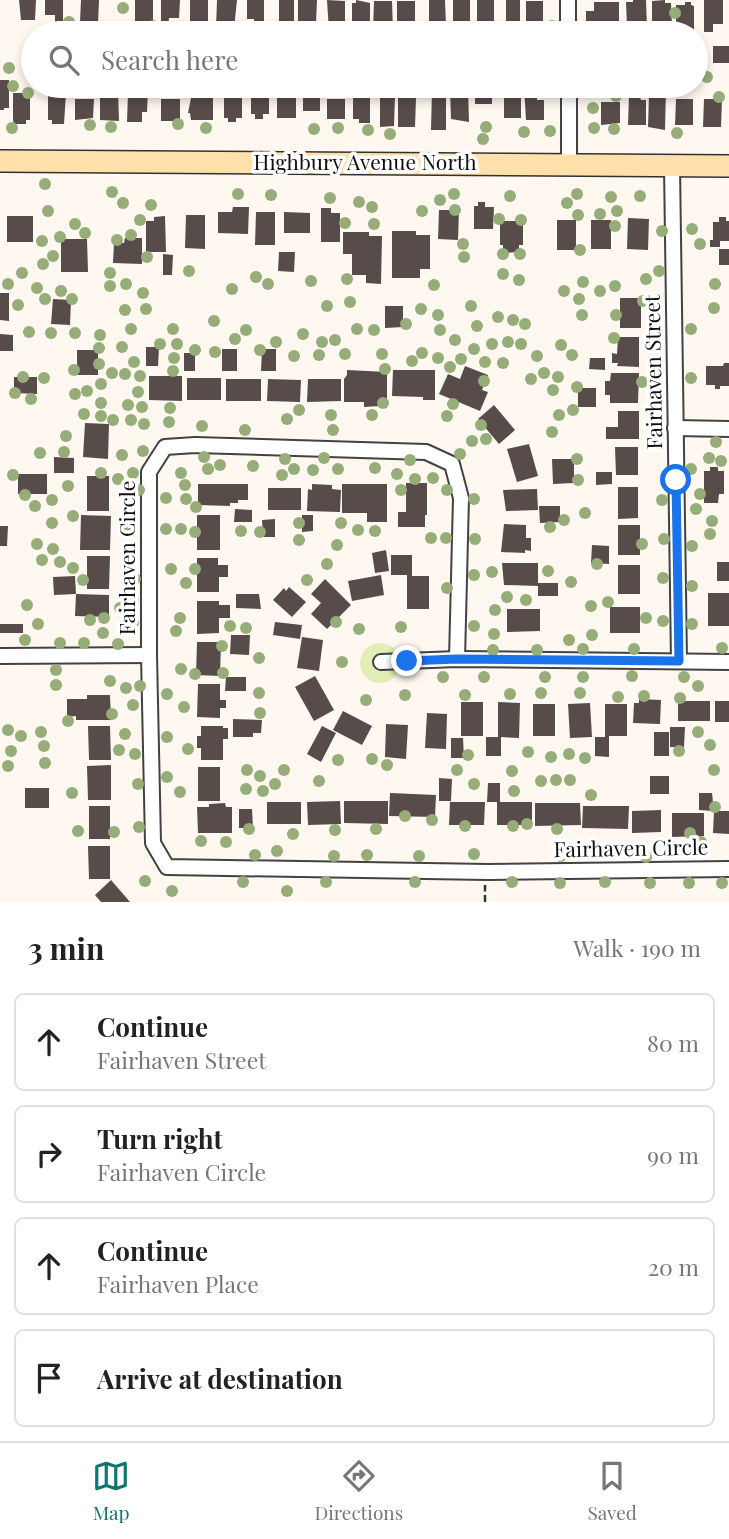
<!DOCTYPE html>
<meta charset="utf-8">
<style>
body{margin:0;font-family:"Playfair Display",serif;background:#f6f6f6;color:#222}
.stop{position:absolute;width:21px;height:21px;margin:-16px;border:5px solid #1a73e8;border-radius:50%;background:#fff}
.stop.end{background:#1a73e8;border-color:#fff;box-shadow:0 2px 7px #0008}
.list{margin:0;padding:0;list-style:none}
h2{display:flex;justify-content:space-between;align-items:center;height:91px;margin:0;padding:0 28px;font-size:30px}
h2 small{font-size:23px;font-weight:400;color:#767676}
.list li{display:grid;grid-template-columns:46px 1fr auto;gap:21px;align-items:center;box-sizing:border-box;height:98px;margin:0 14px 14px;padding:0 14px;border:2px solid #e0e0e0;border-radius:10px}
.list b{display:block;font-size:26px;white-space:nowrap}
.list p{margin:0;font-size:23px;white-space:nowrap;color:#767676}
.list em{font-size:23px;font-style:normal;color:#767676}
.icon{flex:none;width:38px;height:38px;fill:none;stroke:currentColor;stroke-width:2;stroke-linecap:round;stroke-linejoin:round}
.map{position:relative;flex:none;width:729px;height:902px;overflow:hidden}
.search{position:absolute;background:#fff;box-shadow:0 4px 10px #0003;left:21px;right:21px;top:21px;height:77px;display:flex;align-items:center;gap:18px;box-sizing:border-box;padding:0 24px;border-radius:38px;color:#767676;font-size:26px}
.sheet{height:539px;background:#fff}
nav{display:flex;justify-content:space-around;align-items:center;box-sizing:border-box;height:98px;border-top:2px solid #e0e0e0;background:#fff;font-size:19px;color:#767676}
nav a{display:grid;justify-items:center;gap:4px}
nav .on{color:#0f766e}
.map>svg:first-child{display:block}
.green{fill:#e2eeb6}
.building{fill:#584c4a}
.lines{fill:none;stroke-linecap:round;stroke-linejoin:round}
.minor-casing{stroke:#424242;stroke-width:18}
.secondary-casing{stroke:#313131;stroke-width:24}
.path{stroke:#313131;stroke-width:2.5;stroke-dasharray:7 3.5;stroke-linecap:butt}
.minor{stroke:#fff;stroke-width:14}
.secondary{stroke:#ffe0ab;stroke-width:21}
.tree{fill:#96ac79}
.route{stroke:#1a73e8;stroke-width:9}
.labels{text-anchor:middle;stroke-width:7;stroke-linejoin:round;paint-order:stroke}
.street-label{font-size:21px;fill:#0f0f0f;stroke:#fff}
</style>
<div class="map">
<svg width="729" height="902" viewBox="0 0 729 902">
<rect width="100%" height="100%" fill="#fff8f0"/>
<circle class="green" cx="380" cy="663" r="20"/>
<g class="building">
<path d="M19,0H36L35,20H21Z"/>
<path d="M45,0H63V22H55V15H45Z"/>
<path d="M81,0H99L98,23L80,22Z"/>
<rect x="135" y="0" width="18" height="23"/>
<path d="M161,0H180L179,18H169L168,26L161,25Z"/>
<path d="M190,0H208V28L190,27Z"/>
<path d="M217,0H237L234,29L216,28Z"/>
<path d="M247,0H264V26H254V19H247Z"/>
<path d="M279,0H294V29L279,28Z"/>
<path d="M298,0H317L316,23H306V30H298Z"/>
<path d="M327,0L345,1V31H329Z"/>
<path d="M356,0L370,3V28H352V3H356Z"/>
<path d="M429,0H445L446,25H431V33H422V25H429Z"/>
<rect x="453" y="0" width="17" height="28"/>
<path d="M477,0H494V33H470V28H477Z"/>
<rect x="506" y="0" width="14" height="33"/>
<path d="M633,0H646L647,27H627L626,2H633Z"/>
<path d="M665,0V3H671L672,26H666V31H657V26H652V1Z"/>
<path d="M704,0H723V24H713V32H704Z"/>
<path d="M374,1H392L393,33L373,30Z"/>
<rect x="397" y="1" width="18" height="27"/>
<path d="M526,1H543V22H538L539,32H526Z"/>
<path d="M594,2H619V33H595V24H586V11H594Z"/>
<path d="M685,2H691V5L694,6V33H676V5H685Z"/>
<rect x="713" y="46" width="16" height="17"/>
<path d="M0,80H9V108H4V110H0Z"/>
<path d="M280,86H293V92H296V118H277V92H280Z"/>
<rect x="475" y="86" width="17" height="18"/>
<path d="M524,86H543V93H537V100H544V120H526Z"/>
<path d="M132,88H148L147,112H142V122H127L128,93H132Z"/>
<path d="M355,88H370V123H359V119H353V95H356Z"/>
<rect x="504" y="88" width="17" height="30"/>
<path d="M656,88H666L665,130L648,127L649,94H656Z"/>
<path d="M100,90H118L119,121L100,120Z"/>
<path d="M432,90H446V130H431Z"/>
<path d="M450,90H468L469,122L451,119Z"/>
<path d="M269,92V114H263V119H255V114H251V93Z"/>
<rect x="303" y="92" width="17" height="19"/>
<path d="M13,93H30V120H26V124H14L13,120Z"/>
<path d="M48,93H66L64,124H52V120H48Z"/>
<path d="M224,94H242V118H236V122H228V118H224Z"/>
<path d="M380,94H395L394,126L380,127Z"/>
<path d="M629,94H639L641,100H646V125H628Z"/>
<path d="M191,98H213V120H191L190,113H188Z"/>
<path d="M398,98H416L415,127H398Z"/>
<path d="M75,99H94L93,118L75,120Z"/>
<rect x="161" y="99" width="19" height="22"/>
<rect x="327" y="99" width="18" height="20"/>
<path d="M676,99H693V125H675Z"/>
<path d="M704,99H722L721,127H703Z"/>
<path d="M601,102H620V123L601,125Z"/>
<path d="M478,202H485V207H494L493,229H474V206H478Z"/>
<path d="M233,207H249L248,234L218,233V212H232Z"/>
<path d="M321,208H331V213H340V242H321Z"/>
<path d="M439,210H459L458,240L438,239Z"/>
<path d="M256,212H275V245H255Z"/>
<path d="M284,212L310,213V233H284Z"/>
<path d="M186,215H205V249L185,248Z"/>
<rect x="7" y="216" width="26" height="26"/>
<path d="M165,216L166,252H146V221H154V217Z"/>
<path d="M719,217H726V221H729V241H720V247H710V240H713V222H719Z"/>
<path d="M628,218L649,219L648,250L627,249Z"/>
<rect x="557" y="220" width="19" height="30"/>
<rect x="591" y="220" width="20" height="29"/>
<path d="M500,221H523V245H519V252L503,253V245H500Z"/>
<path d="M392,231H416V235H430V269H420V278H392Z"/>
<path d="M343,232H369V236H382L381,284L366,283V275H352V254H343Z"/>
<path d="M125,238H142V264L113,263L114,243H124Z"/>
<path d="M61,239H87L88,272H61Z"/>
<rect x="719" y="249" width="10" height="16"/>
<path d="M279,252H295L294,272L278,271Z"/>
<path d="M163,254L173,255L172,275H163Z"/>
<path d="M0,293H9V321L0,320Z"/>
<rect x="620" y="298" width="21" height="30"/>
<path d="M53,299L71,300L70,325L51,324Z"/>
<path d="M385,306H403V327L385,328Z"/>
<path d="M0,334L13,335V351H0Z"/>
<path d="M618,337H639V367L617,366L618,363H612V353L617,354Z"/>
<path d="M146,347H159L158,366H146Z"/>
<rect x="222" y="349" width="15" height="22"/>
<path d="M262,349H276V371H261Z"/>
<rect x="77" y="350" width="21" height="25"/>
<rect x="184" y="353" width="11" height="18"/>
<path d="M590,358H605V370L589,369Z"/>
<path d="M724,363H729V386H720V389H715V385H706V366H723Z"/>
<path d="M465,366L488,375L482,390L488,392L480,411L439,394L448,374L460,379Z"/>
<path d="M347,370L387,372V400H380V406L364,407V402H344V379L347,375Z"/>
<path d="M393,370H435V400H423V397L392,396Z"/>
<path d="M611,373H639L638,403H610V395H605V381H610Z"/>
<path d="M149,376H182V401L149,400Z"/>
<path d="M14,377H37V394L14,393Z"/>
<rect x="187" y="378" width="34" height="22"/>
<rect x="226" y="379" width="35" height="22"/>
<path d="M268,379L301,380L300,402L267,401Z"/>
<path d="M308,379H341V401L307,402Z"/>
<rect x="578" y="388" width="18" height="19"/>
<path d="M494,405L515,430L499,444L478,419Z"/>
<path d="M618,411H639V439H606V427H618Z"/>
<path d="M85,423L109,424L108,459L83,457Z"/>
<path d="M529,444L538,476L517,482L507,449Z"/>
<path d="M615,447H638V475H616Z"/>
<path d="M54,457L74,458V473H54Z"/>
<path d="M552,459H574V483L553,484Z"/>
<path d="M710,467H718V471H724V494H719L718,503H704V471H710Z"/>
<path d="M596,472H612V484L596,485Z"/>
<rect x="18" y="474" width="29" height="20"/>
<rect x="87" y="476" width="22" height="35"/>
<path d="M406,483H427V515H425V527H398V512H406Z"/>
<path d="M198,484H248V500H238V503H230V506L198,505Z"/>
<path d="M312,484L332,485V489L341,490L340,512L307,511L308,489L312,490Z"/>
<path d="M342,484H387V522H367V513H342Z"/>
<path d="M618,487H638V518L618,519Z"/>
<rect x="268" y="488" width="33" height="22"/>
<path d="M537,489L538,510L506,511L503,490Z"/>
<path d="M539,506H560V522L540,523Z"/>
<path d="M235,509L252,510V522H234Z"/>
<path d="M81,515L111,516L110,550H80Z"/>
<rect x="197" y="515" width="23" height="35"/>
<path d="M302,515H313V531L302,532Z"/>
<path d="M275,519V537H263L262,520Z"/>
<path d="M504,524L526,525V538H531V551L525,550V553L501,552Z"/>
<rect x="618" y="525" width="22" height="30"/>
<path d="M0,526H8L7,546H0Z"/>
<path d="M592,545L609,546V564L591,563Z"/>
<path d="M386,550L389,571L375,573L372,553Z"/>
<path d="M391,555H412V576H429V609H407V575H391Z"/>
<path d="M87,556H110L109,589H87Z"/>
<path d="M197,558H218V565H228V577H219V592H197Z"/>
<rect x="717" y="562" width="12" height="19"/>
<path d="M502,563H538V583H558V596H538V586L504,585Z"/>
<rect x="618" y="565" width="22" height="29"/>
<path d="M381,575L384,595L352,601L348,581Z"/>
<path d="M75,576L76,594L54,595L53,577Z"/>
<path d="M325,579L351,605L327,629L311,614L321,603L311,594Z"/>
<path d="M289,587L306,602L292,617L273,600L284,588L286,591Z"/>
<rect x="708" y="593" width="21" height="33"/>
<path d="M76,594L109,595V617L75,616Z"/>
<path d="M236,594H259L261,609L236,608Z"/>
<path d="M197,601H219V605H230V618H219V633L197,634Z"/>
<rect x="610" y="607" width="30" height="26"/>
<path d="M507,609H540V631L507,632Z"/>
<path d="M275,622L302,625L300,639L273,635Z"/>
<rect x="0" y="624" width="23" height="9"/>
<path d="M231,635H250L249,655L230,654Z"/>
<path d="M302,637L323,640L319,671L297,668Z"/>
<path d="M197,642H221L220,676L196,675Z"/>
<path d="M315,676L334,710L314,721L295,687Z"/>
<path d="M226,677H246V691H225Z"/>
<path d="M198,684H220V700H226V708H220V718L197,717Z"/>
<path d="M87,695H110L111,720H76V716L67,717V699H87Z"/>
<path d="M639,699L661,700L660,724L633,723L634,703H639Z"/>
<rect x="678" y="701" width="32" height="20"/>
<rect x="715" y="701" width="14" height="21"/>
<rect x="461" y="702" width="22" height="34"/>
<path d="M498,702L520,703L519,738L501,737V756H486V737H498Z"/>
<path d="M590,703L592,737L570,738L568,704Z"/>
<rect x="533" y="704" width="22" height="32"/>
<path d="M605,704H627V736H609V757L595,756V737H605Z"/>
<path d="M343,711L372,726L362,745L333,730Z"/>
<path d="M427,713L447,714L446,749L425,748Z"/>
<path d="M233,719L262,720L261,733H253V737H233Z"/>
<path d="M386,724L408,725L406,759L385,757Z"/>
<path d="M88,726H110L111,760H89Z"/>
<path d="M201,726H223V728H228V739H223V760H201V748H197V736H201Z"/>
<path d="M322,726L336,733L321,762L307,754Z"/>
<path d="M670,727H685L684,747H670Z"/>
<rect x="654" y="732" width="15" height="24"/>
<path d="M451,738H463L464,758H451Z"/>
<path d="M111,765V800H88L87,766Z"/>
<rect x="198" y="767" width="22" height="34"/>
<rect x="650" y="776" width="19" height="18"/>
<path d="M439,778L452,779L451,801H439Z"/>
<path d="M488,783H500V802H532V825H497V802H487Z"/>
<rect x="25" y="788" width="24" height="20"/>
<path d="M390,793L436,795L435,817L389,816Z"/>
<path d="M699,793H712L714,811L699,810Z"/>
<path d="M340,801L341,824L308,825L307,802Z"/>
<path d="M344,801H388V824L344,823Z"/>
<rect x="267" y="802" width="34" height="22"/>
<path d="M450,802H485L484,825H449Z"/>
<path d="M225,803L226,807H232V833H198L197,807H209V804Z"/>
<path d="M535,803H580L581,825L535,826Z"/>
<rect x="89" y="806" width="21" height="33"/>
<path d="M583,806H629L628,829L582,828Z"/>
<path d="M239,809H252L253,828H239Z"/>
<path d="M661,810V832L632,833V811Z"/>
<path d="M714,811H729V834L713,833Z"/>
<path d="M672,813H704V836L672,837Z"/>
<path d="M88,846H110V879H89Z"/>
<path d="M111,880L130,902H101L95,895Z"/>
</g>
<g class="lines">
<defs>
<g id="minor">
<path d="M568,0V33"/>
<path d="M569,86V164"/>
<path d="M672,166L679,661"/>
<path d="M675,428L729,429"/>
<path d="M0,656L149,655"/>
<path d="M457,659L461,498L452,464L426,452L195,445L165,447L149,472V655L153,843L167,867L488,872L729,869"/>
<path d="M381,662L457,659L729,662"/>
</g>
<path id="secondary" d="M0,161L729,166"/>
</defs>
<use href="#minor" class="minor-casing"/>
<use href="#secondary" class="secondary-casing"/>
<path class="path" d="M485,902V885"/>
<use href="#minor" class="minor"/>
<use href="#secondary" class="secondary"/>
</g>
<g class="tree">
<circle cx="123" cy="8" r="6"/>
<circle cx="675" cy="13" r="6"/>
<circle cx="69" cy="22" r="6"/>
<circle cx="153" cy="26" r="6"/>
<circle cx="552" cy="26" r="6"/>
<circle cx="9" cy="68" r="6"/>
<circle cx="707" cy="77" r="6"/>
<circle cx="13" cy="86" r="6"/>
<circle cx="182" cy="92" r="6"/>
<circle cx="198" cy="92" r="6"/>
<circle cx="347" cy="92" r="6"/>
<circle cx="600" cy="92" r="6"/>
<circle cx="28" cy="93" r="6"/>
<circle cx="616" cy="96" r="6"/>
<circle cx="719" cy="97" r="6"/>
<circle cx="593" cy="108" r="6"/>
<circle cx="178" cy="124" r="6"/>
<circle cx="90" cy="125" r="6"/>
<circle cx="111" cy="127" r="6"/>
<circle cx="486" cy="127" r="6"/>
<circle cx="12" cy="128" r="6"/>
<circle cx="206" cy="128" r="6"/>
<circle cx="338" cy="128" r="6"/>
<circle cx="594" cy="128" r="6"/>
<circle cx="314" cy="129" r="6"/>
<circle cx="614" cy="129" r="6"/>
<circle cx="368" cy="130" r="6"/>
<circle cx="550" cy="131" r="6"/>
<circle cx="524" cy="132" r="6"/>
<circle cx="677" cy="133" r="6"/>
<circle cx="390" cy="134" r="6"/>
<circle cx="483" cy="139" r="6"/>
<circle cx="45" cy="184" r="6"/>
<circle cx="112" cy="192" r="6"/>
<circle cx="238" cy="194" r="6"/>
<circle cx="454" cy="194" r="6"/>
<circle cx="577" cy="194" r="6"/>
<circle cx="271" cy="195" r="6"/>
<circle cx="510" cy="196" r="6"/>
<circle cx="640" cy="196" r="6"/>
<circle cx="611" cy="197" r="6"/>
<circle cx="330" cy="198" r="6"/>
<circle cx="440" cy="200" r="6"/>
<circle cx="359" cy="202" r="6"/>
<circle cx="123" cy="203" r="6"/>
<circle cx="567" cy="203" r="6"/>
<circle cx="151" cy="205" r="6"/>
<circle cx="372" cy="207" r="6"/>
<circle cx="455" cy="210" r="6"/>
<circle cx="48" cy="211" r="6"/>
<circle cx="422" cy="211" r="6"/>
<circle cx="617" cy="211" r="6"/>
<circle cx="600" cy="214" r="6"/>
<circle cx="578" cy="215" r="6"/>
<circle cx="499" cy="219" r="6"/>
<circle cx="140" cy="220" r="6"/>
<circle cx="521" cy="220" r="6"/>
<circle cx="345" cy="223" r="6"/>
<circle cx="75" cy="224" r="6"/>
<circle cx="374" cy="224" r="6"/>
<circle cx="615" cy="226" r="6"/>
<circle cx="692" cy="229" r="6"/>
<circle cx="662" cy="231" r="6"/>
<circle cx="85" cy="233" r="6"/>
<circle cx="131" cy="235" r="6"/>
<circle cx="60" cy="237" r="6"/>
<circle cx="117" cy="240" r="6"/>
<circle cx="42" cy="241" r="6"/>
<circle cx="463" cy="244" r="6"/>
<circle cx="700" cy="244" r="6"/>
<circle cx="580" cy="250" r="6"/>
<circle cx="503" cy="254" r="6"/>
<circle cx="520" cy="254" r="6"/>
<circle cx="53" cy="256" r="6"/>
<circle cx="147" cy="257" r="6"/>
<circle cx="464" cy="257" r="6"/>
<circle cx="43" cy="264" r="6"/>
<circle cx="189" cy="271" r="6"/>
<circle cx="659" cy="271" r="6"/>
<circle cx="22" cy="273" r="6"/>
<circle cx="110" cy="273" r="6"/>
<circle cx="503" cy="274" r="6"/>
<circle cx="256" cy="277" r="6"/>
<circle cx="347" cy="279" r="6"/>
<circle cx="646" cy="279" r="6"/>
<circle cx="519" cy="280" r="6"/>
<circle cx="311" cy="281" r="6"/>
<circle cx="583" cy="282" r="6"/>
<circle cx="8" cy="284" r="6"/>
<circle cx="126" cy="284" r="6"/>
<circle cx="268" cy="284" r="6"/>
<circle cx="715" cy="284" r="6"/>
<circle cx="434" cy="285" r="6"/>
<circle cx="110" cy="286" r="6"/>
<circle cx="615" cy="286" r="6"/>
<circle cx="37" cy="288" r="6"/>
<circle cx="232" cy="289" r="6"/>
<circle cx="61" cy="291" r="6"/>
<circle cx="564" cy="291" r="6"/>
<circle cx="600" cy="291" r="6"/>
<circle cx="143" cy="293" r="6"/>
<circle cx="45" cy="299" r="6"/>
<circle cx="72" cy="299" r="6"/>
<circle cx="579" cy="299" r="6"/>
<circle cx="643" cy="301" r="6"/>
<circle cx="350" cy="302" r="6"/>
<circle cx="18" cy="305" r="6"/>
<circle cx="327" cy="306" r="6"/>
<circle cx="471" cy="306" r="6"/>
<circle cx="714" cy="308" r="6"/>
<circle cx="146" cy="309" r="6"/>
<circle cx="421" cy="309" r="6"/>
<circle cx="125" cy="310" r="6"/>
<circle cx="438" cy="315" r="6"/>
<circle cx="582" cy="315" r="6"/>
<circle cx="616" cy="315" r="6"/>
<circle cx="498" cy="317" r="6"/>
<circle cx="513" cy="320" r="6"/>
<circle cx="214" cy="321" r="6"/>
<circle cx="406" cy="324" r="6"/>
<circle cx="525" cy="324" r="6"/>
<circle cx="477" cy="326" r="6"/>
<circle cx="131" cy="329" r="6"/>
<circle cx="173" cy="329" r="6"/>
<circle cx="357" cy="329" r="6"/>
<circle cx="691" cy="329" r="6"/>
<circle cx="246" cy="330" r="6"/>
<circle cx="374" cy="330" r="6"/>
<circle cx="440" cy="330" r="6"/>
<circle cx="29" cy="332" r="6"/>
<circle cx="51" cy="333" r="6"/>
<circle cx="75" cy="333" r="6"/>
<circle cx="303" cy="334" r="6"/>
<circle cx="100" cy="335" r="6"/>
<circle cx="614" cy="338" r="6"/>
<circle cx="235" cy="339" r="6"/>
<circle cx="335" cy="340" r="6"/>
<circle cx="455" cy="340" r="6"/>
<circle cx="276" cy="342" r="6"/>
<circle cx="322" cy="342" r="6"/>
<circle cx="508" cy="342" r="6"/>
<circle cx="160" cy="344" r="6"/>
<circle cx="177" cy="344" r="6"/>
<circle cx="492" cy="344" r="6"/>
<circle cx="521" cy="344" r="6"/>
<circle cx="561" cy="345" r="6"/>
<circle cx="122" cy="347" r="6"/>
<circle cx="99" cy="348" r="6"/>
<circle cx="474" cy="349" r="6"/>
<circle cx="195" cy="350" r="6"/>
<circle cx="260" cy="350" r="6"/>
<circle cx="215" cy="352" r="6"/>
<circle cx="422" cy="353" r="6"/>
<circle cx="345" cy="354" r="6"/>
<circle cx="382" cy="354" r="6"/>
<circle cx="319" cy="355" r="6"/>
<circle cx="572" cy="355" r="6"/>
<circle cx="294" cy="356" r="6"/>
<circle cx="537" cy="356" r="6"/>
<circle cx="174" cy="358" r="6"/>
<circle cx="438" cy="358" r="6"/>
<circle cx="461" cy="359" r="6"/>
<circle cx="412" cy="361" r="6"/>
<circle cx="134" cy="362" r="6"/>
<circle cx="485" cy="362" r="6"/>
<circle cx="503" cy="363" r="6"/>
<circle cx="99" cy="364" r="6"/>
<circle cx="450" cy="367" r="6"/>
<circle cx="385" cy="369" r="6"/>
<circle cx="74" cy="370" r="6"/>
<circle cx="173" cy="371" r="6"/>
<circle cx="112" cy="373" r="6"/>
<circle cx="544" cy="373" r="6"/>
<circle cx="125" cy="374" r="6"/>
<circle cx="140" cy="376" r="6"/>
<circle cx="23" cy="377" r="6"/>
<circle cx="558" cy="377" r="6"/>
<circle cx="44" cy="378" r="6"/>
<circle cx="691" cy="378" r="6"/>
<circle cx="531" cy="379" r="6"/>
<circle cx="484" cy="381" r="6"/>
<circle cx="642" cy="382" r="6"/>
<circle cx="101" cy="384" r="6"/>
<circle cx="577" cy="387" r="6"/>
<circle cx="655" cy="389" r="6"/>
<circle cx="553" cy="390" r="6"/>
<circle cx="87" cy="391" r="6"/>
<circle cx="138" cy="392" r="6"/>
<circle cx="15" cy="393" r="6"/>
<circle cx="75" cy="394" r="6"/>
<circle cx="31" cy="399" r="6"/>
<circle cx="101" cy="403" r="6"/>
<circle cx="383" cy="403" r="6"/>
<circle cx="453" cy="404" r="6"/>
<circle cx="128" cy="405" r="6"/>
<circle cx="142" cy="407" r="6"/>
<circle cx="170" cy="408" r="6"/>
<circle cx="299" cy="410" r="6"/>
<circle cx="573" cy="410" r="6"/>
<circle cx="84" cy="414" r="6"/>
<circle cx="331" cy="415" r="6"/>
<circle cx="372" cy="415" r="6"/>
<circle cx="559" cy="415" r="6"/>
<circle cx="101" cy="416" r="6"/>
<circle cx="447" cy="416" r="6"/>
<circle cx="287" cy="419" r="6"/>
<circle cx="113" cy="420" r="6"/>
<circle cx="131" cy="420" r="6"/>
<circle cx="169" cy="422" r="6"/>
<circle cx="144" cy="424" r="6"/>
<circle cx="481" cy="425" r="6"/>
<circle cx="202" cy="426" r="6"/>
<circle cx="245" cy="430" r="6"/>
<circle cx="333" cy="430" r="6"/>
<circle cx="552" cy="432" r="6"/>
<circle cx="66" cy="436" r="6"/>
<circle cx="486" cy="439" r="6"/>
<circle cx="472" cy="441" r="6"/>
<circle cx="716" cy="442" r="6"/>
<circle cx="143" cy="451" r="6"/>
<circle cx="64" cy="452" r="6"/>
<circle cx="40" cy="453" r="6"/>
<circle cx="460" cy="454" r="6"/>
<circle cx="122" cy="455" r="6"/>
<circle cx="204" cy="457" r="6"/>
<circle cx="324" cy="458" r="6"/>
<circle cx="709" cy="458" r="6"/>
<circle cx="285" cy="459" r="6"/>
<circle cx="577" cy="459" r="6"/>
<circle cx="410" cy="460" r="6"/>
<circle cx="721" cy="461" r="6"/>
<circle cx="220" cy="465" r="6"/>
<circle cx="253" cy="466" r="6"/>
<circle cx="375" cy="468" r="6"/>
<circle cx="208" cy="469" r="6"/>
<circle cx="294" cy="469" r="6"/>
<circle cx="338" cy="469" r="6"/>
<circle cx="691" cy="469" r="6"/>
<circle cx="313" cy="470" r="6"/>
<circle cx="101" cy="473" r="6"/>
<circle cx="133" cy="473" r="6"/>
<circle cx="181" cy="473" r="6"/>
<circle cx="397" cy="474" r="6"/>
<circle cx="13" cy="475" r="6"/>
<circle cx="282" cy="475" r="6"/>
<circle cx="433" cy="478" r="6"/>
<circle cx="118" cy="479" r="6"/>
<circle cx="415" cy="479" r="6"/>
<circle cx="578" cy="480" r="6"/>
<circle cx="185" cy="485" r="6"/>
<circle cx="68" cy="486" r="6"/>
<circle cx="139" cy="490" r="6"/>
<circle cx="401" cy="490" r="6"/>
<circle cx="447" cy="490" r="6"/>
<circle cx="700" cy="494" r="6"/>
<circle cx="25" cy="495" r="6"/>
<circle cx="166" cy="498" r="6"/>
<circle cx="186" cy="499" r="6"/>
<circle cx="474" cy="499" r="6"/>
<circle cx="52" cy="500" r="6"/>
<circle cx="662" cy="500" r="6"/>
<circle cx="35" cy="506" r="6"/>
<circle cx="196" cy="507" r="6"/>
<circle cx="696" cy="509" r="6"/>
<circle cx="585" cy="513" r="6"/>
<circle cx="73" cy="516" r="6"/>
<circle cx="564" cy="520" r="6"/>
<circle cx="712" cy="521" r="6"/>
<circle cx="52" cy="523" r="6"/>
<circle cx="299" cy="523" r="6"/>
<circle cx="341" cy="523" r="6"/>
<circle cx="550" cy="527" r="6"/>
<circle cx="166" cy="529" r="6"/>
<circle cx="181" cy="529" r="6"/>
<circle cx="128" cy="530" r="6"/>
<circle cx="358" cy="530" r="6"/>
<circle cx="241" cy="531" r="6"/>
<circle cx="375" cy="531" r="6"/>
<circle cx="195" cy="532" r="6"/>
<circle cx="260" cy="532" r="6"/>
<circle cx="710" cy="534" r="6"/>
<circle cx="431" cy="538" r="6"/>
<circle cx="446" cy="538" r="6"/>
<circle cx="475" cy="539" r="6"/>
<circle cx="664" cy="539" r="6"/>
<circle cx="299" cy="540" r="6"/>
<circle cx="37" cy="544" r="6"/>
<circle cx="642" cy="544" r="6"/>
<circle cx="337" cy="545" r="6"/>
<circle cx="692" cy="546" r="6"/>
<circle cx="53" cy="549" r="6"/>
<circle cx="42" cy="560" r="6"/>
<circle cx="60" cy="562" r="6"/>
<circle cx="327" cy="564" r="6"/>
<circle cx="597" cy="564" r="6"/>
<circle cx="73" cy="568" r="6"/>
<circle cx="171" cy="569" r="6"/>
<circle cx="195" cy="569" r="6"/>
<circle cx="548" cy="571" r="6"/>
<circle cx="492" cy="572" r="6"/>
<circle cx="474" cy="575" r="6"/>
<circle cx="663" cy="578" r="6"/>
<circle cx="135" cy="579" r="6"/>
<circle cx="83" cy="580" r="6"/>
<circle cx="307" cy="580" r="6"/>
<circle cx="571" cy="582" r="6"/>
<circle cx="186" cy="583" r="6"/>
<circle cx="692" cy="586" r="6"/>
<circle cx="447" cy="588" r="6"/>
<circle cx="507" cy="597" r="6"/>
<circle cx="133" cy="600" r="6"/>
<circle cx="526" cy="600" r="6"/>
<circle cx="608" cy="602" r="6"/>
<circle cx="27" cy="605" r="6"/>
<circle cx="591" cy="606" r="6"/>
<circle cx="120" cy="608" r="6"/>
<circle cx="495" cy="610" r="6"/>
<circle cx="104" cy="618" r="6"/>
<circle cx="180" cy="618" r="6"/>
<circle cx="646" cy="618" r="6"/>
<circle cx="90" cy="620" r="6"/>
<circle cx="663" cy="621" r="6"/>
<circle cx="336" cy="622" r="6"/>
<circle cx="133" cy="623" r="6"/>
<circle cx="38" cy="624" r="6"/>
<circle cx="692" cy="624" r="6"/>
<circle cx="230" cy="626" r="6"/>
<circle cx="474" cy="626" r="6"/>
<circle cx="401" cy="627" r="6"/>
<circle cx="246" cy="628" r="6"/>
<circle cx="359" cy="629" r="6"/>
<circle cx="176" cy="631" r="6"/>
<circle cx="103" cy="633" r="6"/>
<circle cx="494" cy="634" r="6"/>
<circle cx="592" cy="635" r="6"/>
<circle cx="25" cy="640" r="6"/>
<circle cx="569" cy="640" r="6"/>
<circle cx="60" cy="643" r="6"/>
<circle cx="84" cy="643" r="6"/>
<circle cx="118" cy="644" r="6"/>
<circle cx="222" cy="646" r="6"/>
<circle cx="722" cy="648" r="6"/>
<circle cx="583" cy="649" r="6"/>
<circle cx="634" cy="649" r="6"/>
<circle cx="493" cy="650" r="6"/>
<circle cx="537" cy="650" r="6"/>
<circle cx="259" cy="658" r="6"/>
<circle cx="342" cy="662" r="6"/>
<circle cx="181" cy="669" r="6"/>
<circle cx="56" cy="670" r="6"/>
<circle cx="223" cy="673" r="6"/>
<circle cx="195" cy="674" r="6"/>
<circle cx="632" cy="676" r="6"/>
<circle cx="443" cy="677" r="6"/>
<circle cx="484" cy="677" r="6"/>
<circle cx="545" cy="677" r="6"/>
<circle cx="583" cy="677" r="6"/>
<circle cx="684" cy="677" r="6"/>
<circle cx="110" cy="681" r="6"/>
<circle cx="56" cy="685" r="6"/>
<circle cx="140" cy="686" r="6"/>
<circle cx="698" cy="686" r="6"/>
<circle cx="126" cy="688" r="6"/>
<circle cx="259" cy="693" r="6"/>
<circle cx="541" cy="693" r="6"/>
<circle cx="580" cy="693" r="6"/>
<circle cx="167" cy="694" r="6"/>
<circle cx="510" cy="694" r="6"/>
<circle cx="405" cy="695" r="6"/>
<circle cx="465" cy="695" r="6"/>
<circle cx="644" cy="696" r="6"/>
<circle cx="618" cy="697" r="6"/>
<circle cx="680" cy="698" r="6"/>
<circle cx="366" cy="700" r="6"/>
<circle cx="133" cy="705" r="6"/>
<circle cx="184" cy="707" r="6"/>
<circle cx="260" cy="713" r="6"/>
<circle cx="112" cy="714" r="6"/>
<circle cx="68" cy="721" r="6"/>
<circle cx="8" cy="730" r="6"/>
<circle cx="41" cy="732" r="6"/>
<circle cx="698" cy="732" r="6"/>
<circle cx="125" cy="734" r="6"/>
<circle cx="21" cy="736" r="6"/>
<circle cx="167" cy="737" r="6"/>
<circle cx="710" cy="745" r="6"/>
<circle cx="44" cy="746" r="6"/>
<circle cx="188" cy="749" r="6"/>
<circle cx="119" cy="750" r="6"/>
<circle cx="11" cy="751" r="6"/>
<circle cx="679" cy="751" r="6"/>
<circle cx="528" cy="752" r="6"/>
<circle cx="135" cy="754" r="6"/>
<circle cx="569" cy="754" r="6"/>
<circle cx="468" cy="755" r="6"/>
<circle cx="551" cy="757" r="6"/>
<circle cx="585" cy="758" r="6"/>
<circle cx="372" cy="759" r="6"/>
<circle cx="338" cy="760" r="6"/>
<circle cx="45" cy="763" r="6"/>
<circle cx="387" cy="765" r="6"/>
<circle cx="8" cy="766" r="6"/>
<circle cx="247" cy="770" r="6"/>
<circle cx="284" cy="770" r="6"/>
<circle cx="457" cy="770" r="6"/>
<circle cx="714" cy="770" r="6"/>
<circle cx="512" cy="771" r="6"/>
<circle cx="260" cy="776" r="6"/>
<circle cx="167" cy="777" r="6"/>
<circle cx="556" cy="780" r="6"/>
<circle cx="570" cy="780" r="6"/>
<circle cx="319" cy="781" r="6"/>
<circle cx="541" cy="781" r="6"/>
<circle cx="138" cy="784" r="6"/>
<circle cx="275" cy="784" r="6"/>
<circle cx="474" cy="784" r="6"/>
<circle cx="246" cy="789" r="6"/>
<circle cx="263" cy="791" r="6"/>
<circle cx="514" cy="791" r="6"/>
<circle cx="180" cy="792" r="6"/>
<circle cx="72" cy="793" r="6"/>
<circle cx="591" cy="795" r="6"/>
<circle cx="715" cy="807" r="6"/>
<circle cx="405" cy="816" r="6"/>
<circle cx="432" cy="820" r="6"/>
<circle cx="527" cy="824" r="6"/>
<circle cx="465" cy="826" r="6"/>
<circle cx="513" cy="826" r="6"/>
<circle cx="139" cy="827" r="6"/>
<circle cx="249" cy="829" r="6"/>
<circle cx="376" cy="829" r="6"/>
<circle cx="557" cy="829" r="6"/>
<circle cx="335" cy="830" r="6"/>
<circle cx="78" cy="831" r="6"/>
<circle cx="114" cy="832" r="6"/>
<circle cx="690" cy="833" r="6"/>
<circle cx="293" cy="834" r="6"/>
<circle cx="201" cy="841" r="6"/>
<circle cx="226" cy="842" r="6"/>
<circle cx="701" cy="842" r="6"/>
<circle cx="688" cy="848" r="6"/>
<circle cx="277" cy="851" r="6"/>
<circle cx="605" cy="853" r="6"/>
<circle cx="474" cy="854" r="6"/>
<circle cx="255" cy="855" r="6"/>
<circle cx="367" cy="855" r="6"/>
<circle cx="334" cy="856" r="6"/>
<circle cx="419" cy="856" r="6"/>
<circle cx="561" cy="856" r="6"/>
<circle cx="646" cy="857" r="6"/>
<circle cx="145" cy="881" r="6"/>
<circle cx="243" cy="882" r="6"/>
<circle cx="326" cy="882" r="6"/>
<circle cx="415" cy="882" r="6"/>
<circle cx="512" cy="882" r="6"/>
<circle cx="605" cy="882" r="6"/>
<circle cx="560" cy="883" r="6"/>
<circle cx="650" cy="883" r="6"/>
<circle cx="689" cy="883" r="6"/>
<circle cx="722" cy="883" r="6"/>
<circle cx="172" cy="891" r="6"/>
<circle cx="287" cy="891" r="6"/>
</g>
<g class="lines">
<path class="route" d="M407,661L457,659L679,661L676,480"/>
</g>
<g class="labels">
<g class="street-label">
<text x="365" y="170">Highbury Avenue North</text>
<text transform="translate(654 372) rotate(-91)" y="7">Fairhaven Street</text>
<text transform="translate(128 558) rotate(-90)" y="7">Fairhaven Circle</text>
<text transform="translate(631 849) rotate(-1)" y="7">Fairhaven Circle</text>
</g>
</g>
</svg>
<div class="stop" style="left:676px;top:480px"></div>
<div class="stop end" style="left:407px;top:661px"></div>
<div class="search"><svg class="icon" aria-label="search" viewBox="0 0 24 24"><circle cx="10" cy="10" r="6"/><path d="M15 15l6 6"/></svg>Search here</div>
</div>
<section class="sheet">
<h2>3 min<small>Walk · 190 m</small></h2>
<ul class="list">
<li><svg class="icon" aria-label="ahead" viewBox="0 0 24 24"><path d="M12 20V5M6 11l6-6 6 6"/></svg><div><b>Continue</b><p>Fairhaven Street</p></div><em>80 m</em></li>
<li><svg class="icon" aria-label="right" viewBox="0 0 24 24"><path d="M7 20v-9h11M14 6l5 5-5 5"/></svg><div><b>Turn right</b><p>Fairhaven Circle</p></div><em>90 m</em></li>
<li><svg class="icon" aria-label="ahead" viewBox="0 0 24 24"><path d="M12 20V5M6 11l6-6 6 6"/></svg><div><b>Continue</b><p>Fairhaven Place</p></div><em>20 m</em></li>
<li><svg class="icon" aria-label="arrive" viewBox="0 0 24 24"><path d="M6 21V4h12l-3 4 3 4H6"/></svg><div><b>Arrive at destination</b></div></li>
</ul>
</section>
<nav>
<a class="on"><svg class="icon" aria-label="map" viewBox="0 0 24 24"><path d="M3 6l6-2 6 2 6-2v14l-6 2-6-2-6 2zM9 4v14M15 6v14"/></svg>Map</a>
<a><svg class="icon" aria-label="directions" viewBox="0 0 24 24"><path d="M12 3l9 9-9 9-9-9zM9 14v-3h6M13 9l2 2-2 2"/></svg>Directions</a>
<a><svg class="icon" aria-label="saved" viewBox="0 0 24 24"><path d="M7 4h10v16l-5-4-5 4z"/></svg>Saved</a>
</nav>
